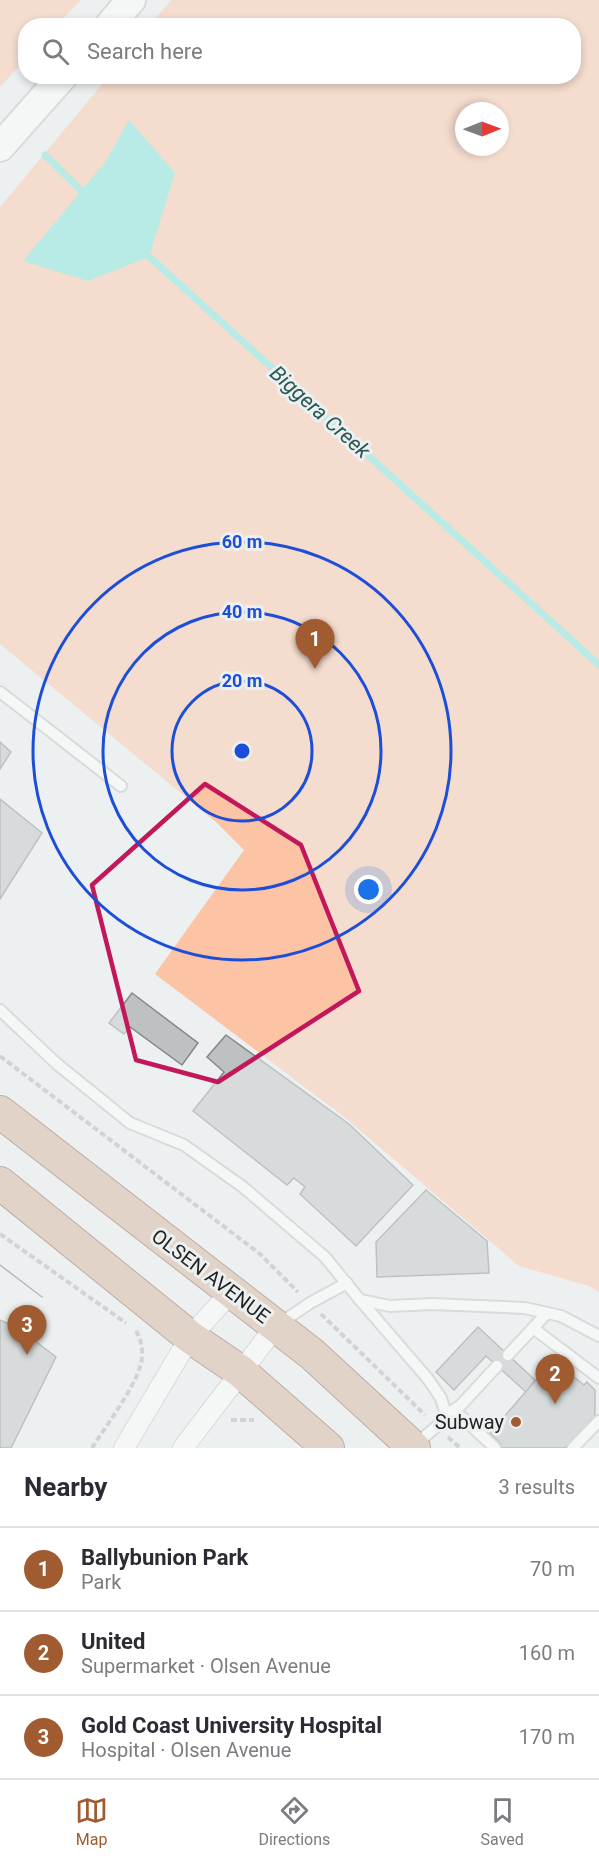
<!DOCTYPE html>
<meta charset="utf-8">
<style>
body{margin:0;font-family:Roboto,sans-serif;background:#f2f2f3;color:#2b2b33}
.compass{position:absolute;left:455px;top:102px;width:54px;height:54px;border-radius:50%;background:#fff;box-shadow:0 3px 9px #0003;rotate:89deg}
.you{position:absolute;left:369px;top:890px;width:21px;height:21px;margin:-15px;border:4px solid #fff;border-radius:50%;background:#1a73e8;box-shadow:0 0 0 9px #1a73e833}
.badge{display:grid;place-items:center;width:39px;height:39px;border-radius:50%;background:#a15b30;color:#fff;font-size:20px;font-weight:700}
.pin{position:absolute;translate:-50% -50px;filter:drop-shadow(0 2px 3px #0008)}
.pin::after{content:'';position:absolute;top:32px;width:21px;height:18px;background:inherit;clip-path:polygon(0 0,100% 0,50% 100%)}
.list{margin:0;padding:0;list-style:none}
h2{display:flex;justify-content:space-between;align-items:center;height:78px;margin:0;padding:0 24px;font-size:26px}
h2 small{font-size:20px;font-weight:400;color:#7c7c81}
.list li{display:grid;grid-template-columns:39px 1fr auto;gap:18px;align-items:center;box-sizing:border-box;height:84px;padding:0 24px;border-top:2px solid #e1e1e2}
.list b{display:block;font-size:22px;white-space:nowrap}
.list p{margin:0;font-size:20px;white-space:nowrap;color:#7c7c81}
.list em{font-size:20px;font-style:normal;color:#7c7c81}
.icon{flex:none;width:33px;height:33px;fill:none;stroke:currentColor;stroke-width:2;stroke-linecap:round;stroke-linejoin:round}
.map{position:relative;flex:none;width:599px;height:1448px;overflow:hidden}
.search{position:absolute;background:#fff;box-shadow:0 3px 9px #0003;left:18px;right:18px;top:18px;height:66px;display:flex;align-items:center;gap:15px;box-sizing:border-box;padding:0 21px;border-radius:24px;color:#7c7c81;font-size:22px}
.sheet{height:330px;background:#fff}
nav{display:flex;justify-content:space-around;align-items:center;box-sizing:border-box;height:84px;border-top:2px solid #e1e1e2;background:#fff;font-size:16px;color:#7c7c81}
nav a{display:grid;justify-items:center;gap:3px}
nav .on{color:#a15b30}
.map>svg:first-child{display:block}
.green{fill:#fcc3a4;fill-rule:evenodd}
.water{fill:#7ae5d9}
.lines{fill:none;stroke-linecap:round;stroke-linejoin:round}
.stream{stroke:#7ae5d9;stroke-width:7}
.building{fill:#bdc1c1;stroke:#848887;stroke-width:1.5}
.lane-casing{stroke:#bdc1c0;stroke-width:14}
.street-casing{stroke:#bdc1c0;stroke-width:22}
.secondary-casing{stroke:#bdc1c0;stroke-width:32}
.primary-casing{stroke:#845b43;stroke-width:34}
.path{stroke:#b0b2b2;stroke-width:4;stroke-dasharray:6 3;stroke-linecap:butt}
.lane{stroke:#fff;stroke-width:10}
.street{stroke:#fff;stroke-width:20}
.secondary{stroke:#fff;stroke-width:28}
.primary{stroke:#d4af98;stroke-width:32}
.tram{stroke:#767979;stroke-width:1.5}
.marked{fill:none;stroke:#c2185b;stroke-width:4.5;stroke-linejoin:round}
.ring{fill:none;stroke:#1d4ed8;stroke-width:3}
.poi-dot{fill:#a15b30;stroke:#edf0f0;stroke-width:2}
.labels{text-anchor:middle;stroke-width:6;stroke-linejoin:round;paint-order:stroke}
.street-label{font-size:20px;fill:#222424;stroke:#edf0f0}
.poi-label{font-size:20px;fill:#222424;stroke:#edf0f0;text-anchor:end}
.water-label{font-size:21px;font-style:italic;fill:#285752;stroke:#edf0f0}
.centre{fill:#1d4ed8;stroke:#edf0f0;stroke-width:3}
.ring-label{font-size:18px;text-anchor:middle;font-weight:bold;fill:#1d4ed8;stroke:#edf0f0;stroke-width:6;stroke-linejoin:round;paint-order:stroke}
</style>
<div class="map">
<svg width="599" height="1448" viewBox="0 0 599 1448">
<rect width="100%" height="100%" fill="#edf0f0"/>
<g class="green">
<path d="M0,0H81L57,25L26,26L25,60L0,87Z"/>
<path d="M171,0H599V1292L589,1286L519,1266L343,1116L155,974L244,850L216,822L0,644V207L108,77L574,76V26L150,25ZM464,111H500V147H464Z"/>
</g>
<path class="water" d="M129,120L175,173L149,257L88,281L23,261L106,161Z"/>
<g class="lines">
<g class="stream">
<path d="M45,155L88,197"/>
<path d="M143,251L599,665"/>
</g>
</g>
<g class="building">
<path d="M0,742L11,752L0,769Z"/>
<path d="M0,799L42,833L0,899Z"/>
<path d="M132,993L198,1043L182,1065L130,1027L124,1034L109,1023Z"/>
<path d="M226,1035L349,1124L413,1185L356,1246L300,1194L305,1187L294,1178L287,1185L193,1111L224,1072L207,1057Z"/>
<path d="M426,1190L487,1241L489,1273L377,1277L376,1242Z"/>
<path d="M0,1320L18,1328L56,1357L11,1448H0Z"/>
<path d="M478,1327L535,1380L526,1392L486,1356L454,1390L436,1372Z"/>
<path d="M549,1365L559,1374L564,1369L584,1385L587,1382L595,1390V1416L565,1448H498L501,1444L490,1433Z"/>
</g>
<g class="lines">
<defs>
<g id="lane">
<path d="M0,692L121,786"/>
<path d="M0,1010L57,1064L130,1123L184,1145L243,1187L325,1257L360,1300L390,1306L433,1304L525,1308L561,1316L599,1336"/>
<path d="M360,1300L428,1379L441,1398L446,1415L437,1426L415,1445"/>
<path d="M279,1324L310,1303L347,1283"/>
<path d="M533,1328L599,1378"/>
<path d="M508,1355L547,1313"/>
<path d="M454,1410L495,1448"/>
<path d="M446,1415L461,1405L497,1366"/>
<path d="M573,1448L599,1421"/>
</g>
<g id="street">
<path d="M124,1448L190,1337L231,1292"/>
<path d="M183,1448L276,1326"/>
</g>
<g id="secondary">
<path d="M109,26L131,0"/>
<path d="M0,147L63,76"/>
</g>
<g id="primary">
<path d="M0,1112L312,1354L414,1448"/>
<path d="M0,1183L190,1337L240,1371L328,1448"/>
</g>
</defs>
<use href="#lane" class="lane-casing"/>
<use href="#street" class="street-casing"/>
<use href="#secondary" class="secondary-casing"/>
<use href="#primary" class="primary-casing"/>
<g class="path">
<path d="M0,1056L260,1254L298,1292"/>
<path d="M0,1234L126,1323"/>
<path d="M321,1314L425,1415"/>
<path d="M231,1420H254"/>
<path d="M448,1437L460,1448"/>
<path d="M92,1448C105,1427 141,1380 142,1357C143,1347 140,1337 135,1329"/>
</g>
<use href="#lane" class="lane"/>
<use href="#street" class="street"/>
<use href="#secondary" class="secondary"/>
<use href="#primary" class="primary"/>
<path class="tram" d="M0,1265L42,1297"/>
</g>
<path d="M0 0H599V1448H0ZM205,784L301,845L359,991L218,1082L136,1060L92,885Z" fill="#edf0f0" fill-opacity=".55" fill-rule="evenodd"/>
<path class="marked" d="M205,784L301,845L359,991L218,1082L136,1060L92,885Z"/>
<g class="ring">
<circle cx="242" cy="751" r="70"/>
<circle cx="242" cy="751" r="139"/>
<circle cx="242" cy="751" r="209"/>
</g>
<circle class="poi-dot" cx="516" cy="1422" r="6"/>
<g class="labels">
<g class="street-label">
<text transform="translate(211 1276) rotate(37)" y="7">OLSEN AVENUE</text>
</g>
<g class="poi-label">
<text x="504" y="1429">Subway</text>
</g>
<g class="water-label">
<text transform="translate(320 412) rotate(42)" y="7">Biggera Creek</text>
</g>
</g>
<circle cx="242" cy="751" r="9" class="centre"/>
<g class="ring-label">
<text x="242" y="548">60 m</text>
<text x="242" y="618">40 m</text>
<text x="242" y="687">20 m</text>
</g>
</svg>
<svg class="compass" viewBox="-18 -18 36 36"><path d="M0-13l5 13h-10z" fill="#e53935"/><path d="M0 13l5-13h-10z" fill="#7c7c81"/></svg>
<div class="you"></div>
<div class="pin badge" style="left:315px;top:669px">1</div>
<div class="pin badge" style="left:555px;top:1404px">2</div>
<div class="pin badge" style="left:27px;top:1355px">3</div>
<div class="search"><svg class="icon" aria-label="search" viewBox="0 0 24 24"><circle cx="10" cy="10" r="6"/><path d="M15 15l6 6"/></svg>Search here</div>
</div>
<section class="sheet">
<h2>Nearby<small>3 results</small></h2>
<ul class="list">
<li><span class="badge">1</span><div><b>Ballybunion Park</b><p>Park</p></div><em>70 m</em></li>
<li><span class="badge">2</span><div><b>United</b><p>Supermarket · Olsen Avenue</p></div><em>160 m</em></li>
<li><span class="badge">3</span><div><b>Gold Coast University Hospital</b><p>Hospital · Olsen Avenue</p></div><em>170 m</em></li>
</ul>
</section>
<nav>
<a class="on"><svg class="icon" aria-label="map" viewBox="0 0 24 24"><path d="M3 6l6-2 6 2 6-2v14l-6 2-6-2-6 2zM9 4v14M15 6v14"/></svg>Map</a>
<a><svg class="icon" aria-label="directions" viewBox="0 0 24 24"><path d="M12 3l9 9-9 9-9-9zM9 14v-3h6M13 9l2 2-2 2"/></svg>Directions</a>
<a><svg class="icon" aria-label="saved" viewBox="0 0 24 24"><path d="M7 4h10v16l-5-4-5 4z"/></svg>Saved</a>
</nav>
